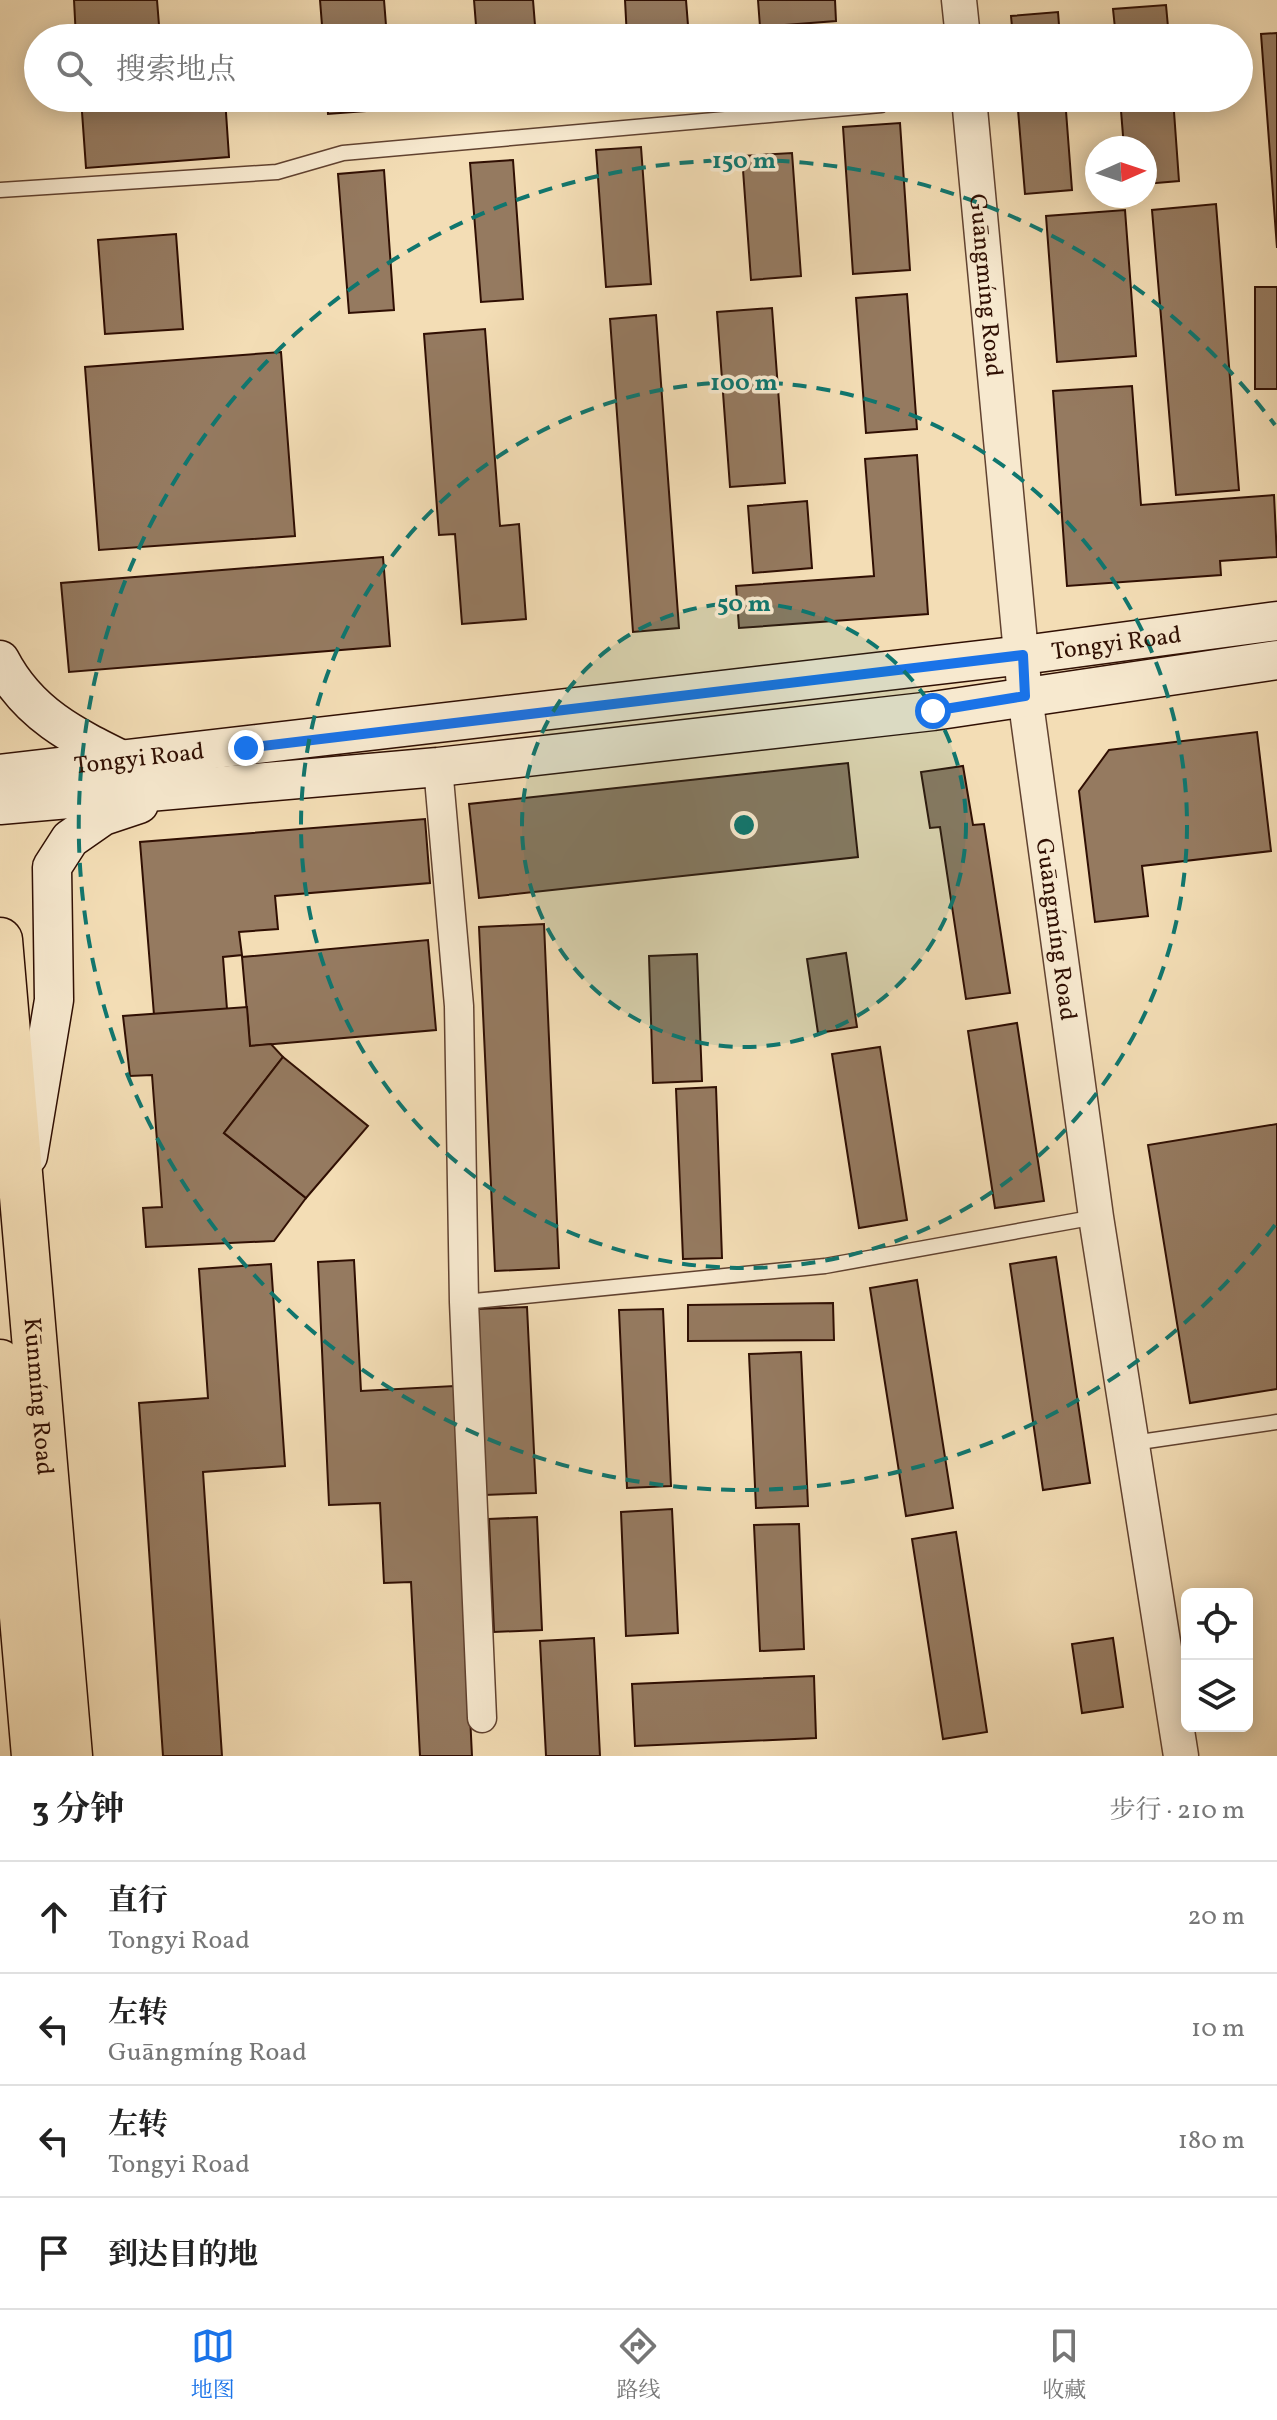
<!DOCTYPE html>
<html lang="zh">
<meta charset="utf-8">
<style>
body{margin:0;font-family:Vollkorn,"Noto Serif SC",serif;background:#f6f6f6;color:#222}
.controls{position:absolute;right:24px;bottom:24px;display:grid;overflow:hidden;border-radius:12px;box-shadow:0 4px 20px #0003}
.controls button{width:72px;height:72px;display:grid;place-items:center;padding:0;border:0;border-bottom:2px solid #e0e0e0;background:#fff;color:#222;font:40px sans-serif}
.compass{position:absolute;left:1085px;top:136px;width:72px;height:72px;border-radius:50%;background:#fff;box-shadow:0 4px 20px #0003;rotate:87deg}
.stop{position:absolute;width:24px;height:24px;margin:-18px;border:6px solid #1a73e8;border-radius:50%;background:#fff}
.stop.end{background:#1a73e8;border-color:#fff;box-shadow:0 2px 8px #0008}
.list{margin:0;padding:0;list-style:none}
h2{display:flex;justify-content:space-between;align-items:center;height:104px;margin:0;padding:0 32px;font-size:34px}
h2 small{font-size:26px;font-weight:400;color:#767676}
.list li{display:grid;grid-template-columns:52px 1fr auto;gap:24px;align-items:center;box-sizing:border-box;height:112px;padding:0 32px;border-top:2px solid #e0e0e0}
.list b{display:block;font-size:30px;white-space:nowrap}
.list p{margin:0;font-size:26px;white-space:nowrap;color:#767676}
.list em{font-size:26px;font-style:normal;color:#767676}
.icon{flex:none;width:44px;height:44px;fill:none;stroke:currentColor;stroke-width:2;stroke-linecap:round;stroke-linejoin:round}
.map{position:relative;flex:none;width:1277px;height:1756px;overflow:hidden}
.search{position:absolute;background:#fff;box-shadow:0 4px 20px #0003;left:24px;right:24px;top:24px;height:88px;display:flex;align-items:center;gap:20px;box-sizing:border-box;padding:0 28px;border-radius:44px;color:#767676;font-size:30px}
.sheet{height:552px;background:#fff}
nav{display:flex;justify-content:space-around;align-items:center;box-sizing:border-box;height:112px;border-top:2px solid #e0e0e0;background:#fff;font-size:22px;color:#767676}
nav a{display:grid;justify-items:center;gap:4px}
nav .on{color:#1a73e8}
.map>svg:first-child{display:block}
.building{fill:#957a60;stroke:#300f03;stroke-width:2}
.lines{fill:none;stroke-linecap:round;stroke-linejoin:round}
.service-casing{stroke:#614230;stroke-width:17}
.minor-casing{stroke:#614230;stroke-width:31}
.tertiary-casing{stroke:#614230;stroke-width:37}
.secondary-casing{stroke:#300f03;stroke-width:41}
.primary-casing{stroke:#300f03;stroke-width:47}
.service{stroke:#f7e9cf;stroke-width:14}
.minor{stroke:#f7e9cf;stroke-width:28}
.tertiary{stroke:#f7e9cf;stroke-width:34}
.secondary{stroke:#f7e9cf;stroke-width:38}
.primary{stroke:#f3ddb5;stroke-width:44}
.route{stroke:#1a73e8;stroke-width:10}
.ring{fill:none;stroke:#0f766e;stroke-width:4;stroke-dasharray:14 10}
.labels{text-anchor:middle;stroke-width:7;stroke-linejoin:round;paint-order:stroke}
.street-label{font-size:24px;fill:#300f03;stroke:#f7e9cf}
.centre{fill:#0f766e;stroke:#f7e9cf;stroke-width:4}
.ring-label{font-size:24px;text-anchor:middle;font-weight:bold;fill:#0f766e;stroke:#f7e9cf;stroke-width:7;stroke-linejoin:round;paint-order:stroke}
</style>
<div class="map">
<svg width="1277" height="1756" viewBox="0 0 1277 1756">
<rect width="100%" height="100%" fill="#f3ddb5"/>
<filter id="stains"><feTurbulence type="fractalNoise" baseFrequency=".0025" numOctaves="4"/><feColorMatrix values="0 0 0 0 .2 0 0 0 0 .09 0 0 0 0 .02 0 0 0 .5 -.17"/></filter>
<radialGradient id="worn" r=".72"><stop offset=".6" stop-color="#630" stop-opacity="0"/><stop offset="1" stop-color="#630" stop-opacity=".3"/></radialGradient>
<g class="building">
<path d="M74,0H157L160,38H76Z"/>
<path d="M320,0H384L387,38H323Z"/>
<path d="M474,0H533L536,38H477Z"/>
<path d="M625,0H686L689,38H627Z"/>
<path d="M758,0H835L836,21L760,27Z"/>
<path d="M1166,5L1169,38H1116L1113,9Z"/>
<path d="M1058,12L1060,38H1013L1011,16Z"/>
<path d="M1277,33V248L1261,34Z"/>
<path d="M81,98H225L229,157L86,168Z"/>
<path d="M327,98H391L392,109L328,114Z"/>
<path d="M481,98H540V99L481,103Z"/>
<path d="M1017,98H1065L1072,190L1025,194Z"/>
<path d="M1120,98H1173L1179,181L1145,184V148H1124Z"/>
<path d="M900,123L910,270L853,274L843,127Z"/>
<path d="M641,147L651,284L606,287L596,150Z"/>
<path d="M792,153L801,276L751,280L742,156Z"/>
<path d="M513,160L523,299L481,302L470,163Z"/>
<path d="M384,170L394,310L349,313L338,174Z"/>
<path d="M1216,204L1239,490L1176,495L1152,210Z"/>
<path d="M1125,210L1136,356L1057,362L1046,216Z"/>
<path d="M176,234L183,329L105,334L98,240Z"/>
<rect x="1255" y="287" width="22" height="102"/>
<path d="M907,294L917,429L866,433L856,298Z"/>
<path d="M772,308L785,483L730,487L717,312Z"/>
<path d="M656,315L679,628L633,632L610,319Z"/>
<path d="M485,329L500,526L519,524L526,619L462,624L455,534L439,535L424,334Z"/>
<path d="M281,352L295,536L99,550L85,367Z"/>
<path d="M1132,386L1141,505L1274,495L1277,557L1220,561L1221,575L1067,586L1053,391Z"/>
<path d="M917,455L928,614L739,628L736,586L874,576L865,459Z"/>
<path d="M807,501L812,568L753,573L748,506Z"/>
<path d="M383,557L390,646L69,672L61,583Z"/>
<path d="M1257,732L1271,851L1142,866L1148,916L1095,922L1079,791L1109,750Z"/>
<path d="M848,763L858,857L479,898L469,804Z"/>
<path d="M963,766L973,825L984,824L1010,993L966,999L940,827L930,828L921,772Z"/>
<path d="M425,819L430,883L275,896L278,929L239,932L242,955L223,957L227,1009L154,1015L140,842Z"/>
<path d="M544,924L559,1268L495,1271L479,927Z"/>
<path d="M428,940L436,1030L250,1046L242,957Z"/>
<path d="M846,953L857,1027L818,1033L807,959Z"/>
<path d="M697,954L702,1081L653,1083L649,956Z"/>
<path d="M247,1007L250,1046L271,1044L283,1057L224,1133L306,1198L274,1241L146,1247L143,1208L162,1207L152,1075L130,1076L123,1016Z"/>
<path d="M1017,1023L1044,1201L995,1208L968,1031Z"/>
<path d="M880,1047L907,1220L859,1228L832,1054Z"/>
<path d="M283,1057L368,1126L306,1198L224,1133Z"/>
<path d="M716,1087L722,1258L683,1259L676,1089Z"/>
<path d="M1277,1124V1389L1190,1403L1148,1145Z"/>
<path d="M1056,1257L1090,1483L1043,1490L1010,1264Z"/>
<path d="M354,1260L361,1391L454,1386L472,1756H420L411,1582L384,1583L380,1503L329,1505L318,1262Z"/>
<path d="M271,1264L285,1466L203,1472L222,1756H163L139,1403L208,1398L199,1269Z"/>
<path d="M917,1280L953,1508L906,1516L870,1288Z"/>
<path d="M833,1303L834,1340L688,1341V1305Z"/>
<path d="M527,1307L536,1493L484,1495L475,1309Z"/>
<path d="M663,1309L671,1486L627,1488L619,1310Z"/>
<path d="M801,1352L808,1506L756,1508L749,1354Z"/>
<path d="M672,1509L678,1633L626,1636L621,1512Z"/>
<path d="M537,1517L542,1630L494,1632L489,1519Z"/>
<path d="M799,1524L804,1649L760,1651L754,1525Z"/>
<path d="M956,1532L987,1732L943,1739L912,1539Z"/>
<path d="M594,1638L600,1756H546L540,1641Z"/>
<path d="M1113,1638L1123,1707L1082,1713L1072,1644Z"/>
<path d="M814,1676L816,1738L635,1746L632,1684Z"/>
</g>
<g class="lines">
<defs>
<g id="service">
<path d="M0,190L277,172L343,153L881,105"/>
<path d="M464,1302L825,1266L1096,1217"/>
<path d="M1133,1443L1277,1422"/>
</g>
<path id="minor" d="M438,767L459,1006L464,1302L482,1718"/>
<g id="tertiary">
<path d="M959,0L963,38"/>
<path id="s1" d="M969,98L1025,696L1096,1217L1181,1756"/>
</g>
<g id="secondary">
<path d="M0,660C28,714 73,736 126,762"/>
<path id="s2" d="M0,774L1023,655L1277,621"/>
<path d="M0,805L438,767L933,711L1277,660"/>
<path d="M28,1156L54,1000L52,867L70,839L103,816L139,804"/>
</g>
<g id="primary">
<path id="s3" d="M0,940L70,1756"/>
<path d="M0,1362L34,1756"/>
</g>
</defs>
<use href="#service" class="service-casing"/>
<use href="#minor" class="minor-casing"/>
<use href="#tertiary" class="tertiary-casing"/>
<use href="#secondary" class="secondary-casing"/>
<use href="#primary" class="primary-casing"/>
<use href="#service" class="service"/>
<use href="#minor" class="minor"/>
<use href="#tertiary" class="tertiary"/>
<use href="#secondary" class="secondary"/>
<use href="#primary" class="primary"/>
</g>
<g class="lines">
<path class="route" d="M246,748L1023,655L1025,696L933,711"/>
</g>
<circle cx="744" cy="825" r="222" fill="#0f766e" fill-opacity=".12"/>
<g class="ring">
<circle cx="744" cy="825" r="222"/>
<circle cx="744" cy="825" r="443"/>
<path d="M1275 1225A665 665 0 1 1 1275 425"/>
</g>
<g class="labels">
<g class="street-label">
<text dy="8" stroke="none"><textPath href="#s1" startOffset="188">Guāngmíng Road</textPath></text>
<text dy="8" stroke="none"><textPath href="#s2" startOffset="1124">Tongyi Road</textPath></text>
<text dy="8" stroke="none"><textPath href="#s2" startOffset="140">Tongyi Road</textPath></text>
<text dy="8" stroke="none"><textPath href="#s1" startOffset="836">Guāngmíng Road</textPath></text>
<text dy="8" stroke="none"><textPath href="#s3" startOffset="458">Kūnmíng Road</textPath></text>
</g>
</g>
<circle cx="744" cy="825" r="12" class="centre"/>
<g class="ring-label">
<text x="744" y="168">150 m</text>
<text x="744" y="390">100 m</text>
<text x="744" y="611">50 m</text>
</g>
<rect width="100%" height="100%" filter="url(#stains)"/>
<rect width="100%" height="100%" fill="url(#worn)"/>
</svg>
<div class="controls">
<button><svg class="icon" aria-label="locate" viewBox="0 0 24 24"><circle cx="12" cy="12" r="6"/><path d="M12 2v4M12 18v4M2 12h4M18 12h4"/></svg></button>
<button><svg class="icon" aria-label="layers" viewBox="0 0 24 24"><path d="M12 4l9 5-9 5-9-5zM3 14l9 5 9-5"/></svg></button>
</div>
<svg class="compass" viewBox="-18 -18 36 36"><path d="M0-13l5 13h-10z" fill="#e53935"/><path d="M0 13l5-13h-10z" fill="#767676"/></svg>
<div class="stop" style="left:933px;top:711px"></div>
<div class="stop end" style="left:246px;top:748px"></div>
<div class="search"><svg class="icon" aria-label="search" viewBox="0 0 24 24"><circle cx="10" cy="10" r="6"/><path d="M15 15l6 6"/></svg>搜索地点</div>
</div>
<section class="sheet">
<h2>3 分钟<small>步行 · 210 m</small></h2>
<ul class="list">
<li><svg class="icon" aria-label="ahead" viewBox="0 0 24 24"><path d="M12 20V5M6 11l6-6 6 6"/></svg><div><b>直行</b><p>Tongyi Road</p></div><em>20 m</em></li>
<li><svg class="icon" aria-label="left" viewBox="0 0 24 24"><path d="M17 20v-9H6M10 6l-5 5 5 5"/></svg><div><b>左转</b><p>Guāngmíng Road</p></div><em>10 m</em></li>
<li><svg class="icon" aria-label="left" viewBox="0 0 24 24"><path d="M17 20v-9H6M10 6l-5 5 5 5"/></svg><div><b>左转</b><p>Tongyi Road</p></div><em>180 m</em></li>
<li><svg class="icon" aria-label="arrive" viewBox="0 0 24 24"><path d="M6 21V4h12l-3 4 3 4H6"/></svg><div><b>到达目的地</b></div></li>
</ul>
</section>
<nav>
<a class="on"><svg class="icon" aria-label="map" viewBox="0 0 24 24"><path d="M3 6l6-2 6 2 6-2v14l-6 2-6-2-6 2zM9 4v14M15 6v14"/></svg>地图</a>
<a><svg class="icon" aria-label="directions" viewBox="0 0 24 24"><path d="M12 3l9 9-9 9-9-9zM9 14v-3h6M13 9l2 2-2 2"/></svg>路线</a>
<a><svg class="icon" aria-label="saved" viewBox="0 0 24 24"><path d="M7 4h10v16l-5-4-5 4z"/></svg>收藏</a>
</nav>
